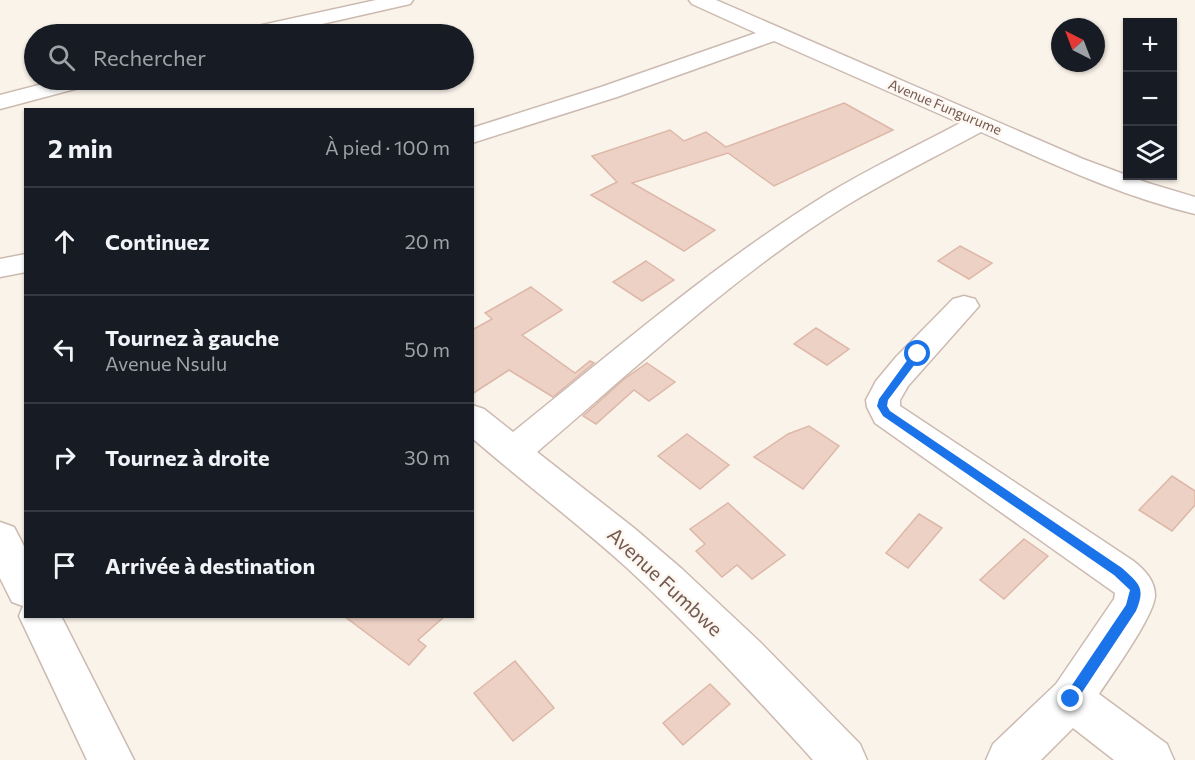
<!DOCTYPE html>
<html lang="fr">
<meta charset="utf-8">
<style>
body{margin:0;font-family:Commissioner,sans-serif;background:#242831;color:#f1f3f6}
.controls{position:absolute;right:18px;top:18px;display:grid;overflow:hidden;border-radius:0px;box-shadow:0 2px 4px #0004}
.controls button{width:54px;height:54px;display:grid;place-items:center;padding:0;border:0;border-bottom:2px solid #363941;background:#171b24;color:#f1f3f6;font:30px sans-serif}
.compass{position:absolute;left:1051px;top:18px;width:54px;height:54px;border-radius:50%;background:#171b24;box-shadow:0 2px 4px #0004;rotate:318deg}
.stop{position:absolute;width:18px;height:18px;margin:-14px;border:4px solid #1a73e8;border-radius:50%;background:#fff}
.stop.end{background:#1a73e8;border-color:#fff;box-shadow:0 2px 6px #0008}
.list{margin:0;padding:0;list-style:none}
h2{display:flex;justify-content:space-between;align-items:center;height:78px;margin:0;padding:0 24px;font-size:26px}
h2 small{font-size:20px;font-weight:400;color:#9ea1a6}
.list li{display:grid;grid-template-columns:39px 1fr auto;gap:18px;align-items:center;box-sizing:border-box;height:108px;padding:0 24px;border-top:2px solid #363941}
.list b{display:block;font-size:22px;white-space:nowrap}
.list p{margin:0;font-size:20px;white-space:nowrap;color:#9ea1a6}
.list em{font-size:20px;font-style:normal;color:#9ea1a6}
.icon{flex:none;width:33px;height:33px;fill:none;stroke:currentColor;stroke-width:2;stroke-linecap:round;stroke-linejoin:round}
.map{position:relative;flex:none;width:1195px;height:760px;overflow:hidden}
.search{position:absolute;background:#171b24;box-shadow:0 2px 4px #0004;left:24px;top:24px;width:450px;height:66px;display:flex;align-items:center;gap:15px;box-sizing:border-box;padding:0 21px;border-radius:33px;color:#9ea1a6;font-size:22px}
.panel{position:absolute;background:#171b24;box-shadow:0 2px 4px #0004;left:24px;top:108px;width:450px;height:510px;border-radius:0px}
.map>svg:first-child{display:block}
.building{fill:#edd1c5;stroke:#ddb7a7;stroke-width:1.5}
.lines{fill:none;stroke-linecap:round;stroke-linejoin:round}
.minor-casing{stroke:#ccbab1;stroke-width:3}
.minor{fill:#fff;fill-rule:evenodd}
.route{fill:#1a73e8}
.labels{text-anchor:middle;stroke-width:5;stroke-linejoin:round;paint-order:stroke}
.far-street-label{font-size:14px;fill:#735950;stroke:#fdf7f1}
.near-street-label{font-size:20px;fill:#735950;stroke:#fdf7f1}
</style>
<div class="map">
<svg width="1195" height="760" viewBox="0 0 1195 760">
<rect width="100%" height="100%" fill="#faf3ea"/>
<g class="building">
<path d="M844,103L893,130L774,186L728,153L632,183L715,230L684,251L591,195L617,182L592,156L670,130L684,141L706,132L726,147Z"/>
<path d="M960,246L992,263L969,279L938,261Z"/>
<path d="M646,261L674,280L642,301L613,282Z"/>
<path d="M531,287L562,310L522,335L575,373L590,361L594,363L553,397L509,370L472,394V330L492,319L485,313Z"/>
<path d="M816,328L849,349L827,365L794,344Z"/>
<path d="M647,363L675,382L649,401L634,390L596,424L583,416L623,380Z"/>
<path d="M809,426L839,446L803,489L754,457L788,434Z"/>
<path d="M687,434L729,465L700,489L658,456Z"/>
<path d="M1172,476L1195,491V505L1172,531L1139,510Z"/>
<path d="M728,503L785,555L752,579L737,565L722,577L696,551L705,544L690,529Z"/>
<path d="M919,514L942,528L908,568L886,553Z"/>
<path d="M1024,539L1048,556L1004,599L980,580Z"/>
<path d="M344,616H445L418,640L426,646L409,665Z"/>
<path d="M515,661L554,708L513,741L474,693Z"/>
<path d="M710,684L730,704L683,745L663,723Z"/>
</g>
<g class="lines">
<defs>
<g id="minor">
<path d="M376,0H413L410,4L278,34H241L244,29Z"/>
<path d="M689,0H716L1083,159L1148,183L1195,197V214C1120,196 1051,163 981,132C935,157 888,180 844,207C733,276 637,367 537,452L634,528L682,569L760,642L860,744L867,760H813C753,694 692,628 626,567C576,522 523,482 472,438V405L484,409L513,432C614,351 713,265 824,196C868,169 915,147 960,123L774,41L617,97L472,143V128L601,87L756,33L692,4Z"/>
<path d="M58,80H93L90,85L0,109V95Z"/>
<path d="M26,254V272L0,277V259Z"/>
<path d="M964,296L975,299L979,306L908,386L900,400V406L1132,560C1143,568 1155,580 1155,595C1155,615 1112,674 1099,694L1167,744L1174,760H1114L1073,728L1041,760H986L993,744L1056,684L1114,599L1115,593L875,423L867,407L866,400L876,381L896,357L953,299Z"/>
<path d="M0,522L14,527L26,550V616H61L134,760H87L19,616L23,606L12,602L0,578Z"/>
</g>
</defs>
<use href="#minor" class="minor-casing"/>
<use href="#minor" class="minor"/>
</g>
<path class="route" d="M918,350L921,351V356L888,400L887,406L890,411L1122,568C1139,584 1146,587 1136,611L1075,703L1071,705L1066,703L1064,699L1066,694L1126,605L1130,590L1114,575L883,416L877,406L879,399L914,351Z"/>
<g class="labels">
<g class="far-street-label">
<text transform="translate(945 107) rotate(23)" y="5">Avenue Fungurume</text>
</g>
<g class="near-street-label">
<text transform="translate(665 582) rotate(43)" y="7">Avenue Fumbwe</text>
</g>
</g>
</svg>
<div class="controls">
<button>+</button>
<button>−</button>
<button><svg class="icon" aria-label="layers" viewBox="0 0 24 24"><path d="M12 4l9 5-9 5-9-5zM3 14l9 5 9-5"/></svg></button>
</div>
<svg class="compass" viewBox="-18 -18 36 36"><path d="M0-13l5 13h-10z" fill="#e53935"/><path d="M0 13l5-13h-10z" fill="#9ea1a6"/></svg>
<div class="stop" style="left:918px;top:354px"></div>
<div class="stop end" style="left:1071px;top:699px"></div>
<div class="search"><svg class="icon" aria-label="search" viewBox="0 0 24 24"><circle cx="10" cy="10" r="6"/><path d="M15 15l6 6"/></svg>Rechercher</div>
<section class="panel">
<h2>2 min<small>À pied · 100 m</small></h2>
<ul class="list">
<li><svg class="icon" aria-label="ahead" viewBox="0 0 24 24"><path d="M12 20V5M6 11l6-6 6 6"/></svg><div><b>Continuez</b></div><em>20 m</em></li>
<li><svg class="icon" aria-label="left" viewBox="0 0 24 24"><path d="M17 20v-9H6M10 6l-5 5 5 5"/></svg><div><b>Tournez à gauche</b><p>Avenue Nsulu</p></div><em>50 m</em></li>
<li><svg class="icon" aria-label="right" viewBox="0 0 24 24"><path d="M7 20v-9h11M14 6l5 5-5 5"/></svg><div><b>Tournez à droite</b></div><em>30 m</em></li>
<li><svg class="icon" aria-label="arrive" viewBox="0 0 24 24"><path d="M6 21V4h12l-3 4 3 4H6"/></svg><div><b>Arrivée à destination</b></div></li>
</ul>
</section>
</div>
